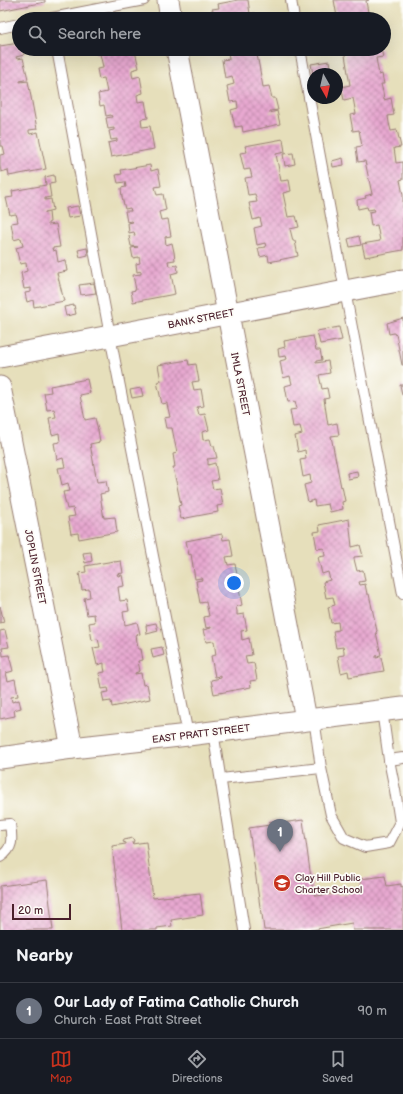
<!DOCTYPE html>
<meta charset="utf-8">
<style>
body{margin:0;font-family:"Balsamiq Sans",sans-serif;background:#242831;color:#f1f3f6}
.compass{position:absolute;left:307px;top:68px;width:36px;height:36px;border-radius:50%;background:#171b24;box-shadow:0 4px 16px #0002;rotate:172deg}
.scale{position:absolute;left:12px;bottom:10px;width:59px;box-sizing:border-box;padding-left:4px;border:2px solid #4a1f2b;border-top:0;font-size:11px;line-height:14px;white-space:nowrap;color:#4a1f2b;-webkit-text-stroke:3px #fdfcf7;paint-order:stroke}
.you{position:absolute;left:234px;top:583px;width:14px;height:14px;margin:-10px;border:3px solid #fff;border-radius:50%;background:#1a73e8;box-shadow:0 0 0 6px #1a73e833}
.badge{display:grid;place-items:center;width:26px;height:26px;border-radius:50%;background:#c8321e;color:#fff;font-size:13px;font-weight:700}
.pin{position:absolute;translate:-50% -33px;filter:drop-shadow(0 1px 2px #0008)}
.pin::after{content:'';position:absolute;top:21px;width:14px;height:12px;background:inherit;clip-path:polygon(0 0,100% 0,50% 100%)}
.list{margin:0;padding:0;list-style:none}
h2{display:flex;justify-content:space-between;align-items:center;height:52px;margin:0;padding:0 16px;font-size:17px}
h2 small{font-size:13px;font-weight:400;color:#9ea1a6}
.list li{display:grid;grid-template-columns:26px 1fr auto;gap:12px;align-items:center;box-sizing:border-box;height:56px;padding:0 16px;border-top:1px solid #363941}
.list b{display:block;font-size:15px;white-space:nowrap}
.list p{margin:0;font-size:13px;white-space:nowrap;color:#9ea1a6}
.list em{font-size:13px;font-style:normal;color:#9ea1a6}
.icon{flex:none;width:22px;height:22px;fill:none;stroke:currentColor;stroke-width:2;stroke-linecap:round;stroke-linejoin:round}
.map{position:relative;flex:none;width:403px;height:930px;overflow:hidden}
.search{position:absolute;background:#171b24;box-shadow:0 4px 16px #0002;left:12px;right:12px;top:12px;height:44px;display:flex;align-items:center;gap:10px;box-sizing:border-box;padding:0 14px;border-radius:22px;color:#9ea1a6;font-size:15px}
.sheet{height:108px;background:#171b24}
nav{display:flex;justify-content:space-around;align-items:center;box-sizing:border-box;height:56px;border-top:1px solid #363941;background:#171b24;font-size:11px;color:#9ea1a6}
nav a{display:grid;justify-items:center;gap:2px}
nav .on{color:#c8321e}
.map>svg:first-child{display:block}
.building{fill:url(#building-cross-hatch)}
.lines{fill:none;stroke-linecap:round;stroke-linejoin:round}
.lane-casing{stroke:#987f73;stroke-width:12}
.street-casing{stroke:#987f73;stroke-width:23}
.lane{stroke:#fff;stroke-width:10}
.street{stroke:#fff;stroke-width:21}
.labels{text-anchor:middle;stroke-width:3.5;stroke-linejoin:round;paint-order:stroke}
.street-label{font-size:10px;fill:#4a1f2b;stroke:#fdfcf7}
.poi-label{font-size:10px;fill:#4a1f2b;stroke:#fdfcf7;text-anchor:start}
</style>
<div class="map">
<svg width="403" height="930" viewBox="0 0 403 930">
<defs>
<pattern id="building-cross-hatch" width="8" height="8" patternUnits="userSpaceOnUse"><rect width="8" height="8" fill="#e7a8d0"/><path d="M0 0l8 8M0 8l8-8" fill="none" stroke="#bd88a9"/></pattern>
</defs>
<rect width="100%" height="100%" fill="#fdfcf7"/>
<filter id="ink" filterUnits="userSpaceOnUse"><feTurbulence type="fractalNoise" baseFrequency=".025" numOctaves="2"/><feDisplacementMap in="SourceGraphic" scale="8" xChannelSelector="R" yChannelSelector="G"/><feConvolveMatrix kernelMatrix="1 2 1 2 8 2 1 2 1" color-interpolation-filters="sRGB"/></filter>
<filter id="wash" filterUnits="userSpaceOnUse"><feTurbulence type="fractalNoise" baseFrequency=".012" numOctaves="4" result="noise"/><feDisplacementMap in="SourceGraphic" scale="16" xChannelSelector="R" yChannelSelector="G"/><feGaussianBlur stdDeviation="0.9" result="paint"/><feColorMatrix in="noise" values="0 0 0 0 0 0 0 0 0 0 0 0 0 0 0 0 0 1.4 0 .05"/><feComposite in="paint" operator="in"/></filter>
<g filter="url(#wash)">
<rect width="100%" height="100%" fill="#e6dfbb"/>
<g id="blocks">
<g class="building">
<path d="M0,0H45V2L0,11Z"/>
<path d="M238,0H248L250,14L255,13L256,19H214L212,9L219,8L218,4Z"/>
<path d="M334,0H369L366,1L369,18L371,17V19H331L337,17Z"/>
<path d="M19,43V49H23L24,55L16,57L17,59L23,58L28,79L20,81V82L28,81L37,129L29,130V132L30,134L38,132L46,169L9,176L8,170L1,172L0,166V155L5,154L3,146H0V46Z"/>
<path d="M95,49H128V53L135,51L139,68L132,70V74L133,78L140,76L143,93L137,95L138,102L145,101L148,118L141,119L142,127L150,126L154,149L111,157L108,143L117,141V139L111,140L109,131L114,130V128L108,129L106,118L112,117L111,115L106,116L104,105L100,106L98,94L107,92L104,78L99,79L97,69L103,68V67L100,54H96Z"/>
<path d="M220,49H256L263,87L269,86L272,98H275L278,110L270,111V113L277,111L280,124L243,132L242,126L235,127L231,110L238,108L237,101L230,102L227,86L234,84L232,76L225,78L222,60L229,59L228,51L220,53Z"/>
<path d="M344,49H381L383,57L376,58L379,75L382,74L384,84H381L383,92L384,100L391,98L394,115L388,116L389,123L391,131L397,130L401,147L394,148L395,155L396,163L403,162V179L400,180L403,195V250L365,257L362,244L380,241L377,225L371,226L369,212L375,211L374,209L368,210L367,207L358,209L357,200L366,198L365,196L372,194L365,161L358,162L356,147L362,146L359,130L353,131L350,115L356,114L353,98L344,100L341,87L350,85Z"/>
<path d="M329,61L331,72L313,74L311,64Z"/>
<path d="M283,139L285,152L276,154L281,181L289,180L291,191L283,193L288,217L296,216L299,227L290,229L293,241H295L298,256L269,262L268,255L260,257L258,248L266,247L265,243L257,245L254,228L262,226L260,218L253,220L249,203L257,202L255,194L248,195L245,178L252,177L250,169L244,170L240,153L247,152L245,146Z"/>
<path d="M293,153L295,164L285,166L283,154Z"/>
<path d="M343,158L344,165L333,167L332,161Z"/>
<path d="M150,165L151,171L158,169L161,186L155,187L157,195L163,194L166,210L159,212L161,220L168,219L171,236L165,237L166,245L172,243L174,252L175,260L168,261L169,266L177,265L178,272L171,274L175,294L133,302L131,291L136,290L133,275L141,274V271L137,272L136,264L140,263L139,257L133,258L131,248L138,247L131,246L129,236L135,235L134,232L129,233L128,223L133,222L132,221L127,222L125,211H131L130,208L125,209L122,197L121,188L126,187L125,182L118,183L116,175L122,174L121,170Z"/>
<path d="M54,175L55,183L49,184L51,197L45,198V200L51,199L53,210L45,212V213L49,212L50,222L48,223V225L56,224L60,247L52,248L53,251L56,250L58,262L65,260L67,271L57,273L64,301L34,307L33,300L27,302L25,293L31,292V288L24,289L21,273L27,271L26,263L20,264L16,248L23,246L21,238L14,240L11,223L18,222L17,217L16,214L10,215L6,198L13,197L12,191L46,185L45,177Z"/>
<path d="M78,206L80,216L68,218L66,208Z"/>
<path d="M359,236L361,245L350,247L348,239Z"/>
<path d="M87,248L88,255L80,257L78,250Z"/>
<path d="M94,283L96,293L81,295L79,285Z"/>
<path d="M74,305L76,314L66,316L64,307Z"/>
<path d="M403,318V365H402L396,334L395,335L394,333L389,334L387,323Z"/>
<path d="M339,327L342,340L320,344L317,331Z"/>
<path d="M313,336L316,350H320L322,360L316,361V363L328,361L330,373L319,375L322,389L327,388L329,398L324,399L328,425L337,423L339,435L331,436L341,487L342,486L345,501L342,502L343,509L330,512L328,504L315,506L314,500L308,502L304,485L311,483L310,475L303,477L300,460L306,459L305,450L298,452L295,436L302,434L300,426L293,427L290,410L297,409L295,401L288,402L285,386L292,384L290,376L283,378L280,361L287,359L286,356L279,357L278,349L285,347L284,341Z"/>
<path d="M188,360L189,365L196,364L199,381L192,382L194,390L201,389L204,406L197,407L199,415L205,414L209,430L202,432L203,440L210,439L212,446H214L217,458L207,459L208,461V465L215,463L218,480L211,481L213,489L220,488L223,505L217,506L218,512L181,519L178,506L181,505L173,467H175L173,454L177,453L172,428H166L164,418L170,417L167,404V403L162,404L157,382L161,381L158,365Z"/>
<path d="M87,379L90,393L80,395L85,420L95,418L98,430L100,442L90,444L97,482L106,481L108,492L100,494L102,507L104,518L115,517L117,532L79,539L78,533L71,534L68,517L75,516L73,508L67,509L63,492L70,491L68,483L62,485L58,468L65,467L63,458L57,460L54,443L60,442L59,433L52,435L49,418L56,417L54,409L47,410L44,393L51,392L50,386Z"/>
<path d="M400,385H403V395H402Z"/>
<path d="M141,388L143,396L132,398L130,390Z"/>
<path d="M357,471L358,477L348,479L347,473Z"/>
<path d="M349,519L352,547L360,545L363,556L354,557V559L357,571L363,570L365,581L359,582L360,585L365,584L367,594H369L377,631L376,632L381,655L376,656V658L381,657L384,671L349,677L348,671L341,673L338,656L344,655V651L343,647L336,648L333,631L339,630L338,622L331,623L328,607L335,605L333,597L326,598L323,582L330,580L328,572L322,574L318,557L325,556L324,548L317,549L314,532L320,531L319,525Z"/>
<path d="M222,534L223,540L230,539L233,556L226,557L228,565L235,564L238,580L231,582L233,590L239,589L242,605L236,607L237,611V615L244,614L247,630L241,631L242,640L249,638L252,655L245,656L247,664L254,663L257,680L250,681L251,687L214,694L211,680L221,678V676L215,677L211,656L216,655L214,641L206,642L203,630L211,628V627L206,628L204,617L209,616L206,602L200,603L196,581L202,580L201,578L195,579L191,554L189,555L186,541Z"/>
<path d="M91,552L92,561L85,563L83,553Z"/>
<path d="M114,561V562L121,561L123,573L117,574L118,576L122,575L124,586L118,587L120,601L127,600L129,611L123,612L125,625L137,622L140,634L136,635L138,649H141L143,660L138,661L140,671L135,673V674L141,673L143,685L147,684L150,699L112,707L111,701L104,702L102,693L109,692L108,688L102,689L99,673L105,672L104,667V663L97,665L93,648L100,647L98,639L92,640L89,623L95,622L94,614L87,615L84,598L90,597L89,589L82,590L79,573L86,572L85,566Z"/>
<path d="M0,606L4,622L0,623Z"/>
<path d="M156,623L158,631L147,634L146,625Z"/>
<path d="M5,630L9,647L2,648L3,656L9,655L13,671L6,673L8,681L15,679L18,696L11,697L12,702L19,700L21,708L14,710L15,716L0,719V631Z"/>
<path d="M162,647L164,655L153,658L151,649Z"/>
<path d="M281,820L282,823L303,820L313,893H315L316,896L338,893V895L348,894L347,891L362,889L360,879L385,876L387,886L401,884V887L403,886V930H353L352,923L311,930H264L262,914H261L249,828L270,825L269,822Z"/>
<path d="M133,838L134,841L132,844L146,842L153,898L200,893L203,915L171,920L172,926L157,928V930H122L112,846L126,844V843L123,842L124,840Z"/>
<path d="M47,880L53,930H0V886Z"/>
</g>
</g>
</g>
<g filter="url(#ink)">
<use href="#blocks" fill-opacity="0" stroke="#987f73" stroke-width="1"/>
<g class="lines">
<defs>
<g id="lane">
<path d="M291,0L294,19"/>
<path d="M47,19L144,0"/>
<path d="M0,28L19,24"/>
<path d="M57,49L110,336L188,735"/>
<path d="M300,49L345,291L403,594"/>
<path d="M314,718L321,768L331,815L344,838L365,847L389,843L400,822L395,790L389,760L382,710"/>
<path d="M213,731L244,930"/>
<path d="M389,760L403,758"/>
<path d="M221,779L321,768"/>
<path d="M0,825L10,824C12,838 14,848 0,857"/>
</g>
<g id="street">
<path d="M168,0L171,19"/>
<path d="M177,49L306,719"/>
<path d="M0,357L403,280"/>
<path d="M0,387L72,748"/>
<path d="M0,758L72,748L188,735L403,708"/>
</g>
</defs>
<use href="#lane" class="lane-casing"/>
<use href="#street" class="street-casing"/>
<use href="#lane" class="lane"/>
<use href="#street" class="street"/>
</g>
</g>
<defs>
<symbol id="school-disc" viewBox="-11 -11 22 22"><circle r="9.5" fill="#c8321e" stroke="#fdfcf7"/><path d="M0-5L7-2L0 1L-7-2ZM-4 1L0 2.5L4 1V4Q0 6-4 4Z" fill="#fff"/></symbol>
</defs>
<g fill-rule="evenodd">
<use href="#school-disc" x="272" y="873" width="20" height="20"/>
</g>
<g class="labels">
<g class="street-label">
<text transform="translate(201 318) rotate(-11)" y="4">BANK STREET</text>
<text transform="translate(241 384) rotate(79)" y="4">IMLA STREET</text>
<text transform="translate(36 567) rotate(79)" y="4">JOPLIN STREET</text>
<text transform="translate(201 733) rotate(-7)" y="4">EAST PRATT STREET</text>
</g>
<g class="poi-label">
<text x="295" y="881">Clay Hill Public<tspan x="295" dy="12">Charter School</tspan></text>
</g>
</g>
</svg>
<svg class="compass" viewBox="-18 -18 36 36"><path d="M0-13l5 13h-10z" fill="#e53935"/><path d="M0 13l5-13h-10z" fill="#9ea1a6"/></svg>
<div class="scale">20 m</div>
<div class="you"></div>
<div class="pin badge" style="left:280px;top:852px;background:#6b7280">1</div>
<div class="search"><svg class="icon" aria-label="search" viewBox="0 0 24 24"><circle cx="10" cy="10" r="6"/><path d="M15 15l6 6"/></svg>Search here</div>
</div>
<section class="sheet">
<h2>Nearby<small></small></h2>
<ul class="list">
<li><span class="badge" style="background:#6b7280">1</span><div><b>Our Lady of Fatima Catholic Church</b><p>Church · East Pratt Street</p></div><em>90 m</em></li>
</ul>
</section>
<nav>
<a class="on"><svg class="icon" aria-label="map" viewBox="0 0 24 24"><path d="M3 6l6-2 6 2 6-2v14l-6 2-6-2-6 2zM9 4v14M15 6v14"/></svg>Map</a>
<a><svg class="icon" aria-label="directions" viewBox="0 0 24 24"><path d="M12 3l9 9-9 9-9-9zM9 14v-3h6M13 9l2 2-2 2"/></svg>Directions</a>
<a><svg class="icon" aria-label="saved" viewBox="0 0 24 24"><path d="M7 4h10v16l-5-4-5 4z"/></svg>Saved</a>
</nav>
